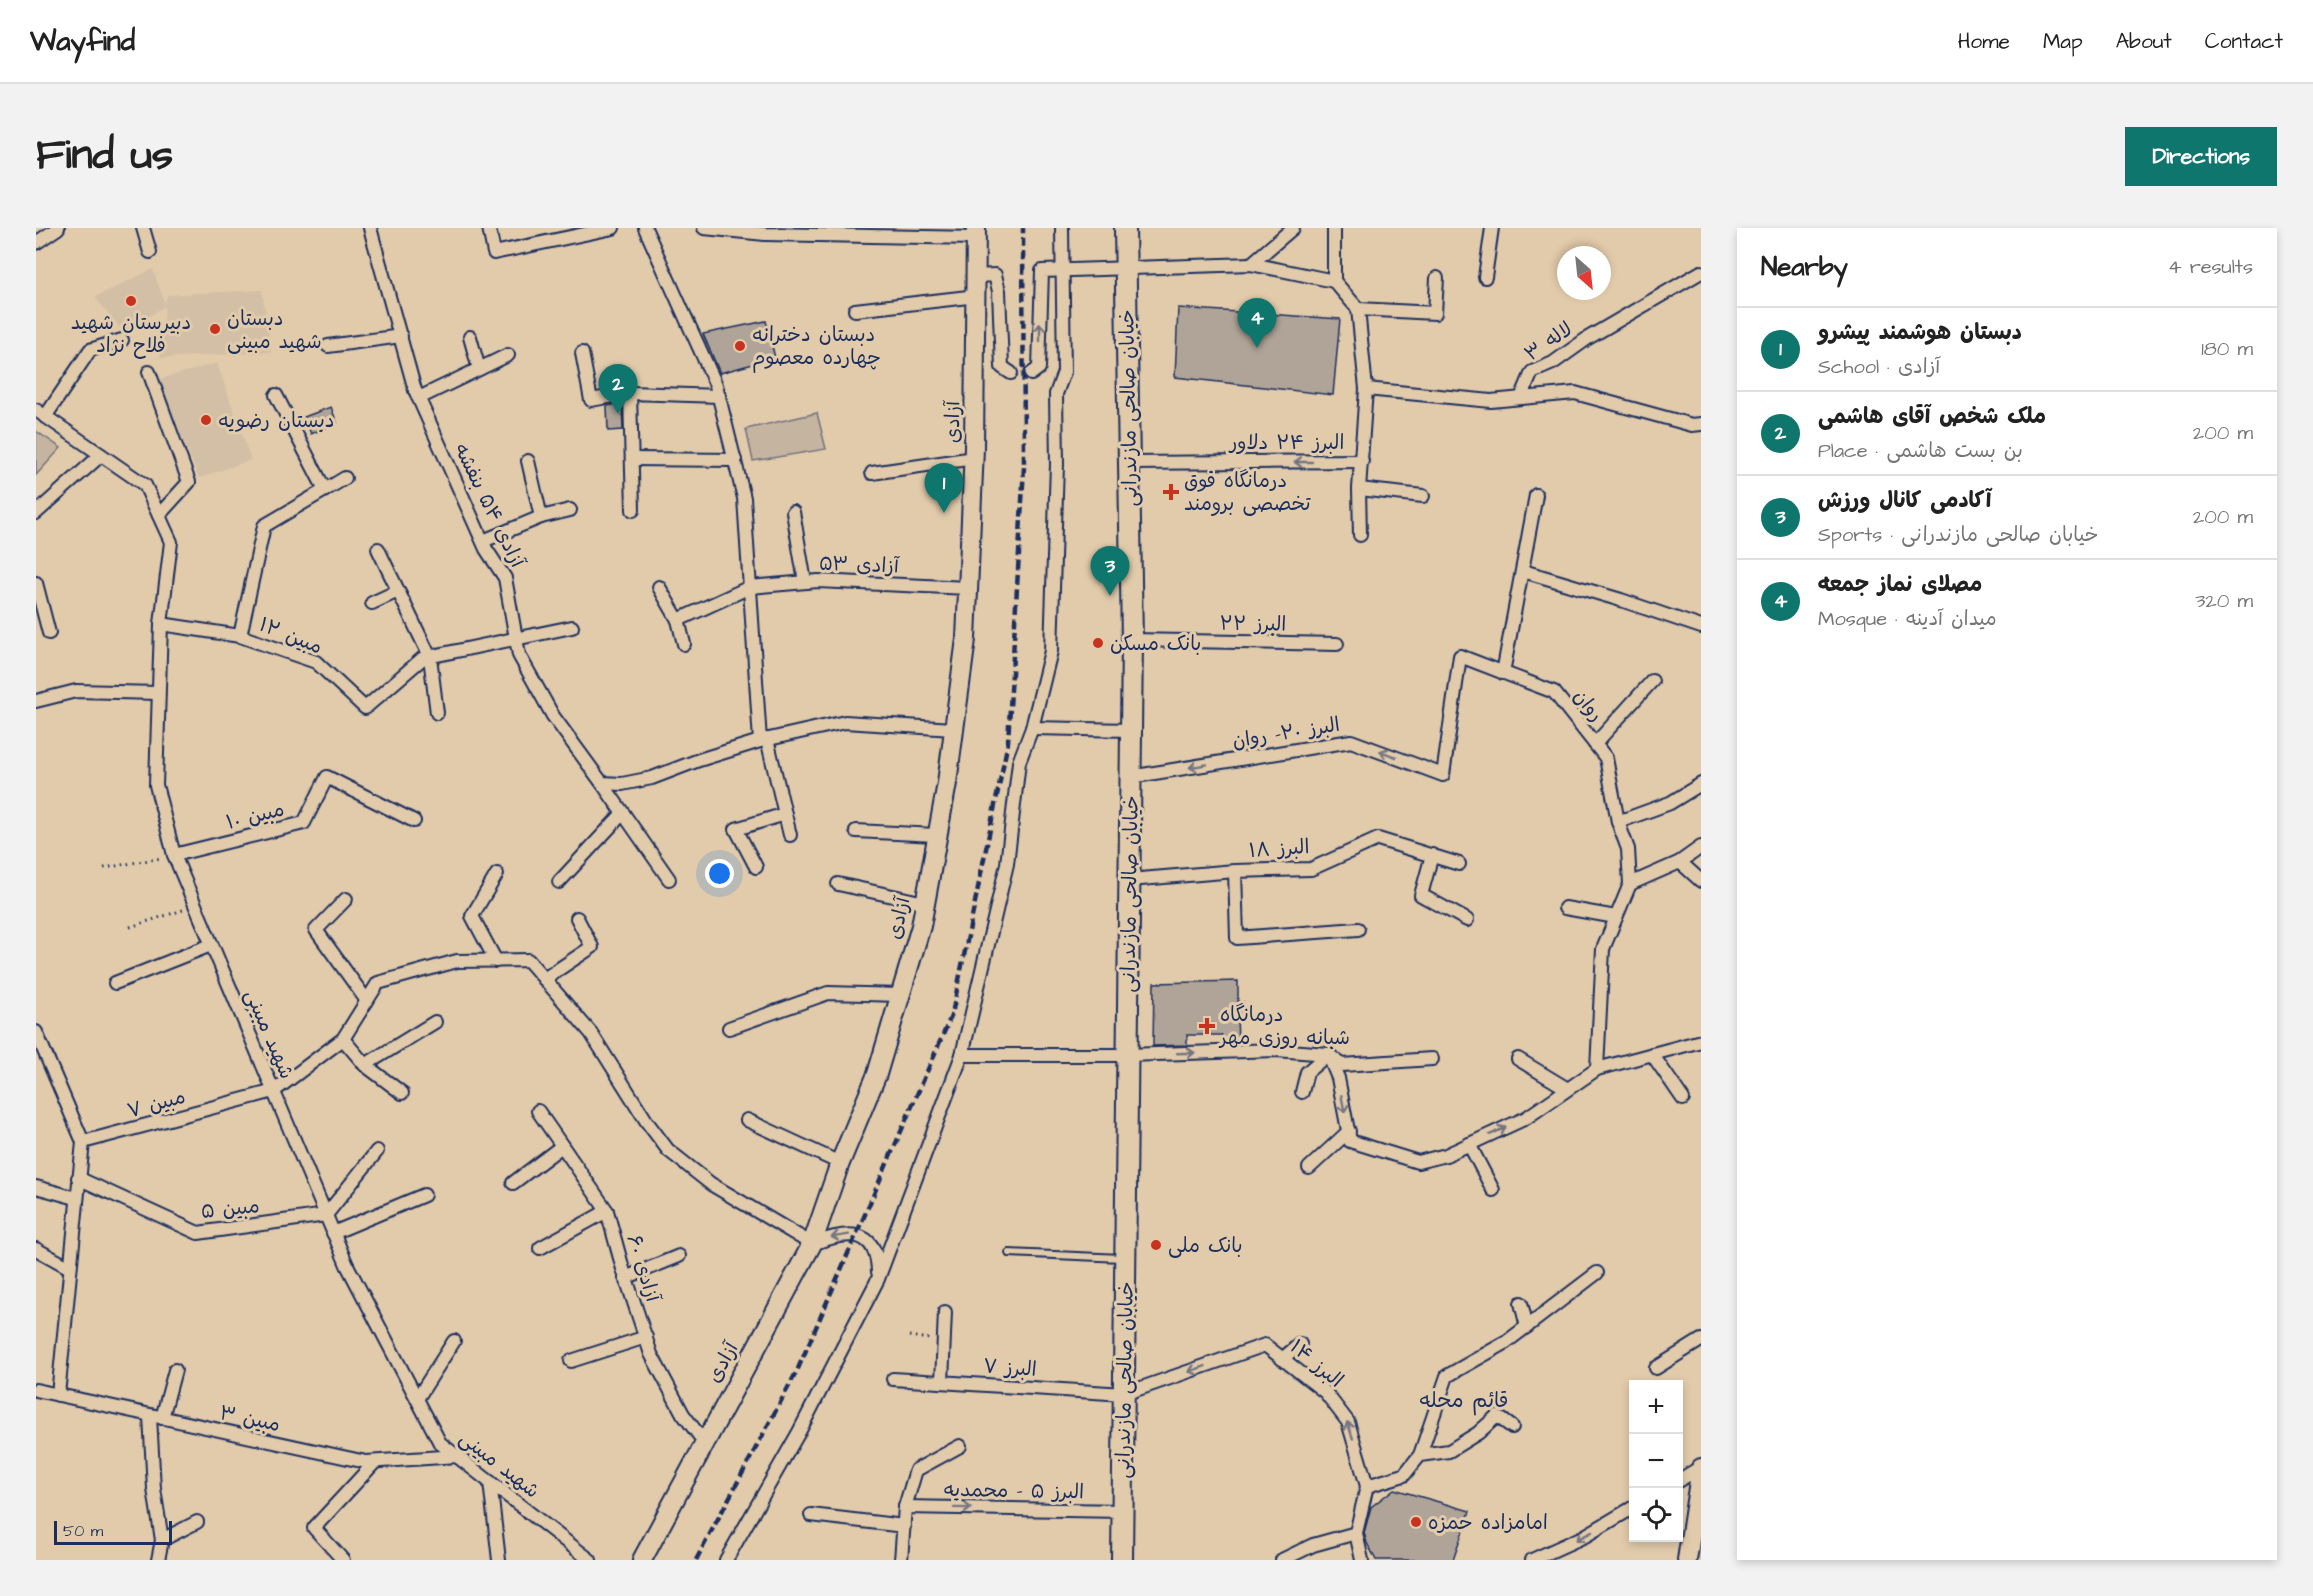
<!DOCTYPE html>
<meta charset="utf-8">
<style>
body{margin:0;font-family:"Architects Daughter","Playpen Sans Arabic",sans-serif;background:#f2f2f2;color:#222}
.controls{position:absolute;right:18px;bottom:18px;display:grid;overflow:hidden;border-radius:0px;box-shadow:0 3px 9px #0003}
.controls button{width:54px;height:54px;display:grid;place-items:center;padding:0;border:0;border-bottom:2px solid #e0e0e0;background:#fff;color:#222;font:30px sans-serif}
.compass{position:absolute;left:1521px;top:18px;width:54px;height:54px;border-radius:50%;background:#fff;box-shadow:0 3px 9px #0003;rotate:153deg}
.scale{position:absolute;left:18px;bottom:15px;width:118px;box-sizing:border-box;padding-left:6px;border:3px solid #1b2f5e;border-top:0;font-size:16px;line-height:21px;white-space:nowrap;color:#1b2f5e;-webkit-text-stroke:4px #e2cbab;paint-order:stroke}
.you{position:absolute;left:684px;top:646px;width:21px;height:21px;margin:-15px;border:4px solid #fff;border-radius:50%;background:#1a73e8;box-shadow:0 0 0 9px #1a73e833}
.badge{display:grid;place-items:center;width:39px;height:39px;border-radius:50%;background:#0f766e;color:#fff;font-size:20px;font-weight:700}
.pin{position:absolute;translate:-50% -50px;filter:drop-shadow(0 2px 3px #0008)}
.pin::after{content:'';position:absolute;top:32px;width:21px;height:18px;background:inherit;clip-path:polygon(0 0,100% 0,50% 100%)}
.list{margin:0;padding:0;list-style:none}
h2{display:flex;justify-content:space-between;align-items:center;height:78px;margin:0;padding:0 24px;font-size:26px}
h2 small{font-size:20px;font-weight:400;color:#767676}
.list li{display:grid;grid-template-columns:39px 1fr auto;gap:18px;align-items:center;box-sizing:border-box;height:84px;padding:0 24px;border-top:2px solid #e0e0e0}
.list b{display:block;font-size:22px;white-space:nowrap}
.list p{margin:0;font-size:20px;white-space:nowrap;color:#767676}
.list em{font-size:20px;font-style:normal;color:#767676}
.icon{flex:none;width:33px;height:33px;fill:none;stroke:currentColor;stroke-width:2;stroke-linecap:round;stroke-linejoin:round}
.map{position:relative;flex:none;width:1665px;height:1332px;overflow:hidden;border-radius:0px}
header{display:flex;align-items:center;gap:36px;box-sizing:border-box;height:84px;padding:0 30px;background:#fff;border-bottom:2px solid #e0e0e0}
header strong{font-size:28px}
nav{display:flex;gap:33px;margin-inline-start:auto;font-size:21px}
.intro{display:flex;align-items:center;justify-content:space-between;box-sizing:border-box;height:144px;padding:0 36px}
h1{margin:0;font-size:42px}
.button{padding:15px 27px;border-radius:0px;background:#0f766e;color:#fff;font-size:21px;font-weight:700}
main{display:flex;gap:36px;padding:0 36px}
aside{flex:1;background:#fff;border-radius:0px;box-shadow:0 3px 9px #0003}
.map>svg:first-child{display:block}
.built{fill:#d3bfa5}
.green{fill:#c5b4a0;stroke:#70727f;stroke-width:1.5}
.building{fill:#b0a498;stroke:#1b2f5e;stroke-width:1.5}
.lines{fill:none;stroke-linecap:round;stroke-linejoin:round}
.lane-casing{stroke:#1b2f5e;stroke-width:10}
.street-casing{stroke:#1b2f5e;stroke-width:16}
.secondary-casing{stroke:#1b2f5e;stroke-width:22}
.primary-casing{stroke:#1b2f5e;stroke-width:24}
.path{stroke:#1b2f5e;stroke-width:3;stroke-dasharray:1.5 4.5;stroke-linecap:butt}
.lane{stroke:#e2cbab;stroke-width:6}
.street{stroke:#e2cbab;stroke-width:12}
.secondary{stroke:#e2cbab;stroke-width:18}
.primary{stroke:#e2cbab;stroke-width:20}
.rail{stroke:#1b2f5e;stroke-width:4.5;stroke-dasharray:9 4.5;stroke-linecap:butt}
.oneway{stroke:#757581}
.poi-dot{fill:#c8321e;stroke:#e2cbab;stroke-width:2}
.labels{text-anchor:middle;stroke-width:6;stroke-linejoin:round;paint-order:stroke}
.poi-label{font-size:20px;fill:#1b2f5e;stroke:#e2cbab;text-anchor:start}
.street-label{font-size:20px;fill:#1b2f5e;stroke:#e2cbab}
.neighbourhood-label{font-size:21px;fill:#1b2f5e;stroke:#e2cbab}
</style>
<header>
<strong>Wayfind</strong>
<nav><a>Home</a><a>Map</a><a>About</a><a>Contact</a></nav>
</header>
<div class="intro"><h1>Find us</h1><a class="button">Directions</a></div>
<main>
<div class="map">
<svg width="1665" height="1332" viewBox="0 0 1665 1332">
<rect width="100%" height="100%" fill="#e2cbab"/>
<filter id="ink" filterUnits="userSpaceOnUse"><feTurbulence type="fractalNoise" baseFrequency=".0167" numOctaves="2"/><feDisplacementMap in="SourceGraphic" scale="12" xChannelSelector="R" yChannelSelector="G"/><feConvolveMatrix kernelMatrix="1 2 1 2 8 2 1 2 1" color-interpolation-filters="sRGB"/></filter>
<g filter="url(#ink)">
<g class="built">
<path d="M117,41L129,76L131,67L226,62L235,124L124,130L129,78L88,105L59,69Z"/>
<path d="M181,135L215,232L163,250L121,152Z"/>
</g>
<g class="green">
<path d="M781,185L790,221L717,233L710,201Z"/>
<path d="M0,203L25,220L0,247Z"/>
</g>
<g class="building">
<path d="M1142,80L1304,91L1297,167L1139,149Z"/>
<path d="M730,93L739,130L684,145L667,106Z"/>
<path d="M586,175L587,202L572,203L571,178Z"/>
<path d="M295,179L301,195L275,206L268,189Z"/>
<path d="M1202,753V774H1207L1208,786L1201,787L1202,815L1187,816L1186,807H1151V817L1117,818L1118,755Z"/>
<path d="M1358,1261L1434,1283L1417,1332H1340L1331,1315L1328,1305L1335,1279Z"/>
</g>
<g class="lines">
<defs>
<path id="lane" d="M973,1025L1086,1030"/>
<g id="street">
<path d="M107,0L114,24"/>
<path d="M334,0L379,162L450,321L469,350L483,427L517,488L566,555L586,556L616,550L663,532L724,513L809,494L917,501"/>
<path d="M453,0L458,25L577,0"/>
<path d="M609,0L680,157L708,270L724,513"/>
<path d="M668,0L729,6L940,10"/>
<path d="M0,15L22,0"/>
<path d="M1215,36L1257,0"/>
<path d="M941,48L959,47L963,63L966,139L975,145"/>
<path d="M1449,49L1456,0"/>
<path d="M1298,53L1322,81L1330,161L1323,261L1324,307"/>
<path d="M1322,81L1399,85L1401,50"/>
<path d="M819,82L941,68"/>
<path d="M434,109L443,141"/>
<path d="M292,118L365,108"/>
<path d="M546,125L555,172L594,165"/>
<path d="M113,144L153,254L123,287"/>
<path d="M995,146L1003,140L1006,43L1215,36L1298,53V0"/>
<path d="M1330,161L1455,173L1539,165L1656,197L1665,196"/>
<path d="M383,170L472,127"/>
<path d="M1485,170L1496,144L1517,135L1552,110L1665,44"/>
<path d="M0,182L109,257L135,314L125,396L120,557L138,627L311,1037L404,1215L554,1332"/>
<path d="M9,189L54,122L86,112"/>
<path d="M596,231L699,232"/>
<path d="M492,233L505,289"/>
<path d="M1093,235L1326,233"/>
<path d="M836,245L938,230"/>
<path d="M1323,261L1387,268"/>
<path d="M289,262L309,250"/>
<path d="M597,282L594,165L683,168"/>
<path d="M757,284L769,354"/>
<path d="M0,285L65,227"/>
<path d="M447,313L505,289L534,282"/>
<path d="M342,321L394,429L401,485"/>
<path d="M1487,343L1585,372L1665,399"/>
<path d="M0,355L13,405"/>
<path d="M623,359L642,392"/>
<path d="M336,375L362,363"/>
<path d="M125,396L204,408L280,434L329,480L387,430L536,399"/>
<path d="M204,408L228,298L289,262L240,167"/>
<path d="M1096,412L1301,416"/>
<path d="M648,416L642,392L714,359L782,353L932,360"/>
<path d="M1467,445L1500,267"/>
<path d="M0,473L40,463L122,465"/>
<path d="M996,500L1095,502"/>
<path d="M731,511L754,607"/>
<path d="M1559,516L1616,453"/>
<path d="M1094,549L1315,513L1407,547L1424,428L1518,464L1570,530L1582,594L1592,621L1594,656L1567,721L1561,841"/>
<path d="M566,555L633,651"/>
<path d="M1582,594L1634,575L1665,556"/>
<path d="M820,603L900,607"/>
<path d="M138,627L268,595L291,549L378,593"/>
<path d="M1396,627L1385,667L1431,692"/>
<path d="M1644,634L1665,653"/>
<path d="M720,639L700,601L749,586"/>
<path d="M1199,643L1201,710L1322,701"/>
<path d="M1093,652L1199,643L1275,641L1342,611L1423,636"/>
<path d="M523,654L587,585"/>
<path d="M802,656L889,675"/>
<path d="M1594,656L1644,634L1665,619"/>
<path d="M310,671L280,702L331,773"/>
<path d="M1529,680L1580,689"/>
<path d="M460,733L436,688L461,646"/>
<path d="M508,751L556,719L541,690"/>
<path d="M79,755L175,717"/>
<path d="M693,800L792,765L865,767"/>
<path d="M0,804L47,914"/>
<path d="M307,811L329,837L366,865"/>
<path d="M1616,826L1647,871"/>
<path d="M926,827H1091L1240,822L1292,826L1302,850L1314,913L1382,934L1410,927L1490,890L1561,841L1665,813"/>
<path d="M1482,831L1530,860"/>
<path d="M329,837L399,794"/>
<path d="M1266,864L1271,844L1292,826L1306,837L1396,831"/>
<path d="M502,883L571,983L587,1041L615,1126L647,1186L668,1214"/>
<path d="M711,892L804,935"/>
<path d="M1433,916L1457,962"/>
<path d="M1273,940L1313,903"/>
<path d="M42,950L162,1005L290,987L341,923"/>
<path d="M477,955L526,918"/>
<path d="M0,959L40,970"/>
<path d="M297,1005L388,967"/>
<path d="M504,1020L571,983"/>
<path d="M0,1021L34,1040"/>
<path d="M589,1050L643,1028"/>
<path d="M1485,1075L1491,1099"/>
<path d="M1246,1131L1264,1116"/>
<path d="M535,1133L610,1109"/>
<path d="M1620,1140L1665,1112"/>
<path d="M857,1151L1088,1166L1229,1117L1289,1164L1312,1194L1331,1258L1320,1305L1326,1332"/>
<path d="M906,1154L909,1084"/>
<path d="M0,1162L330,1234L422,1228"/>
<path d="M22,1167L47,914L238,863L307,811L342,755L421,733L492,732L555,805L611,894L632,922L675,956L776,1016C808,1004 841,997 842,1044"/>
<path d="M381,1171L418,1113"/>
<path d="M114,1188L118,1261L126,1312L122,1332"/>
<path d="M126,1190L139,1142"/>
<path d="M1384,1227L1413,1223L1442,1205L1461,1188L1476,1199"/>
<path d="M1642,1253L1665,1239"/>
<path d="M454,1254L463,1332"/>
<path d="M1331,1258L1368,1247L1384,1227L1411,1148L1469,1115L1561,1045"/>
<path d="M869,1279L1087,1283"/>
<path d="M775,1287L868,1298"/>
<path d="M126,1312L161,1294"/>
<path d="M307,1332L278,1300L339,1234"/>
<path d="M690,1332L763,1204L842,1051L926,827L971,636L983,534L996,500L1015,423L1021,236L1020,166L1028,144L1026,0"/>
<path d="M865,1332L869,1279L880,1242L924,1218"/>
<path d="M1246,1332L1277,1317L1320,1305"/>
<path d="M1496,1332L1549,1308L1598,1279"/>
</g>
<g id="secondary">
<path d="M606,1332L776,1016L804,935L841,846L885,698L911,555L930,411L938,220L940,0"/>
<path d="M1651,1332L1665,1240"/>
</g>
<path id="primary" d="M1086,1332L1096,412L1089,0"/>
</defs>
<use href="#lane" class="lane-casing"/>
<use href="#street" class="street-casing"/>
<use href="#secondary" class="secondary-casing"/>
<use href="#primary" class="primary-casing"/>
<g class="path">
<path d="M68,640L125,630"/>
<path d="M94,699L147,682"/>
<path d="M873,1108L894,1111"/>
</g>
<use href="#lane" class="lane"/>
<use href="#street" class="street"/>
<use href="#secondary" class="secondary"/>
<use href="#primary" class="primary"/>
<path class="rail" d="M660,1332L761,1143L916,786L972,514L988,239L987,0"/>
</g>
<defs><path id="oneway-shaft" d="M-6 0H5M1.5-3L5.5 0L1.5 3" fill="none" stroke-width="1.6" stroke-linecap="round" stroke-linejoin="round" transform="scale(1.5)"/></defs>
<g class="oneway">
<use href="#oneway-shaft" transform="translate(1004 104) rotate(-90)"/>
<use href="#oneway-shaft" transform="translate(1267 234) rotate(180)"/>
<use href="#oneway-shaft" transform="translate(1352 526) rotate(-160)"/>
<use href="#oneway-shaft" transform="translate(1162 538) rotate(170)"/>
<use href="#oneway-shaft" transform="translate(1150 825) rotate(-2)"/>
<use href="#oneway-shaft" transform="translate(1307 876) rotate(79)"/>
<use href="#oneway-shaft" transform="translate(1462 903) rotate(-25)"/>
<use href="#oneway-shaft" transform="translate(804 1008) rotate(171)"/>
<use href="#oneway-shaft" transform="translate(1161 1141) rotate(161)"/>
<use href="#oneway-shaft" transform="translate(1314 1202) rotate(-109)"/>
<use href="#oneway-shaft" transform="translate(927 1280) rotate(1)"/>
<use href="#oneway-shaft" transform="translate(1548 1308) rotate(153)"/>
</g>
</g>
<g class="poi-dot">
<circle cx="95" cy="73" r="6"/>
<circle cx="179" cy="101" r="6"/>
<circle cx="704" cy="118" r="6"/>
<circle cx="170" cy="192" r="6"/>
<path d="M1132 255h6v6h6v6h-6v6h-6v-6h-6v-6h6z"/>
<circle cx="1062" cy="415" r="6"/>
<path d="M1168 789h6v6h6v6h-6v6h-6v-6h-6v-6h6z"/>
<circle cx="1120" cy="1017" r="6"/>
<circle cx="1380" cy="1294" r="6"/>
</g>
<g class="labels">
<g class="poi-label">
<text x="191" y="97">دبستان<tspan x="191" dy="23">شهید مبینی</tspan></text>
<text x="95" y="101" text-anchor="middle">دبیرستان شهید<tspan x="95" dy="23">فلاح نژاد</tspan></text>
<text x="716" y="113">دبستان دخترانه<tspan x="716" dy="23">چهارده معصوم</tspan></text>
<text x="182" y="199">دبستان رضویه</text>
<text x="1148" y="259">درمانگاه فوق<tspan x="1148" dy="23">تخصصی برومند</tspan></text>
<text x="1074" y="422">بانک مسکن</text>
<text x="1184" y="793">درمانگاه<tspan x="1184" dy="23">شبانه روزی مهر</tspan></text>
<text x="1132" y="1024">بانک ملی</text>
<text x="1392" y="1301">امامزاده حمزه</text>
</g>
<g class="street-label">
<text transform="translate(1512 113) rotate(-34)" y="7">لاله ۳</text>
<text transform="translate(1092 180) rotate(-91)" y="7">خیابان صالحی مازندرانی</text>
<text transform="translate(916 194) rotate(-89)" y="7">آزادی</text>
<text x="1251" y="221">البرز ۲۴ دلاور</text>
<text transform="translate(454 277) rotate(64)" y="7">آزادی ۵۴ بنفشه</text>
<text transform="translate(823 336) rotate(2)" y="7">آزادی ۵۳</text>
<text transform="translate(1217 395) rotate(1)" y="7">البرز ۲۲</text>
<text transform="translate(255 407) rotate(22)" y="7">مبین ۱۲</text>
<text transform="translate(1553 477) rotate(51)" y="7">روان</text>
<text transform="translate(1250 504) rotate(-9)" y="7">البرز ۲۰- روان</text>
<text transform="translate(219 587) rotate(-14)" y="7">مبین ۱۰</text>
<text transform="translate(1243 620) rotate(-4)" y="7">البرز ۱۸</text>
<text transform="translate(1093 666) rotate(-89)" y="7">خیابان صالحی مازندرانی</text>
<text transform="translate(862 690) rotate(-77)" y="7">آزادی</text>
<text transform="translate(234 806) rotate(67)" y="7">شهید مبینی</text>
<text transform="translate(120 875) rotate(-15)" y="7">مبین ۷</text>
<text transform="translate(194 980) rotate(-6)" y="7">مبین ۵</text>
<text transform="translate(608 1040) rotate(73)" y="7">آزادی ۶۰</text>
<text transform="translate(686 1134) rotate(-61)" y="7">آزادی</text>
<text transform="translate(1281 1135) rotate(40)" y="7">البرز ۱۴</text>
<text transform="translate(974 1139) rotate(4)" y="7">البرز ۷</text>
<text transform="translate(1088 1152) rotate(-89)" y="7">خیابان صالحی مازندرانی</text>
<text transform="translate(214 1190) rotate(12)" y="7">مبین ۳</text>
<text transform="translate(464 1236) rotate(38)" y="7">شهید مبینی</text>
<text transform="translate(978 1262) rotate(1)" y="7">البرز ۵ - محمدیه</text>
</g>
<g class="neighbourhood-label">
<text x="1428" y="1179">قائم محله</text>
</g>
</g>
</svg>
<div class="controls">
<button>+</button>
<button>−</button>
<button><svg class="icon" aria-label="locate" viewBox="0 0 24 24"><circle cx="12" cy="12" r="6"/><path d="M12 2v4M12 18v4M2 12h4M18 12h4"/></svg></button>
</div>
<svg class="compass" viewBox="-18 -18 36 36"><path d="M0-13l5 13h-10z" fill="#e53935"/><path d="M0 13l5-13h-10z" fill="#767676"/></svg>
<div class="scale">50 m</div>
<div class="you"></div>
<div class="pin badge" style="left:908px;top:285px">1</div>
<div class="pin badge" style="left:582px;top:186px">2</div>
<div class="pin badge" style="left:1074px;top:368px">3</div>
<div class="pin badge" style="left:1221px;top:120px">4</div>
</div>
<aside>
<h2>Nearby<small>4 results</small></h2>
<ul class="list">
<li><span class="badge">1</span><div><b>دبستان هوشمند پیشرو</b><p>School · آزادی</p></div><em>180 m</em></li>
<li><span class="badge">2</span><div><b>ملک شخص آقای هاشمی</b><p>Place · بن بست هاشمی</p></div><em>200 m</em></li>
<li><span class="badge">3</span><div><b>آکادمی کانال ورزش</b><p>Sports · خیابان صالحی مازندرانی</p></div><em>200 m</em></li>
<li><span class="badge">4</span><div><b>مصلای نماز جمعه</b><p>Mosque · میدان آدینه</p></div><em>320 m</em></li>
</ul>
</aside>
</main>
